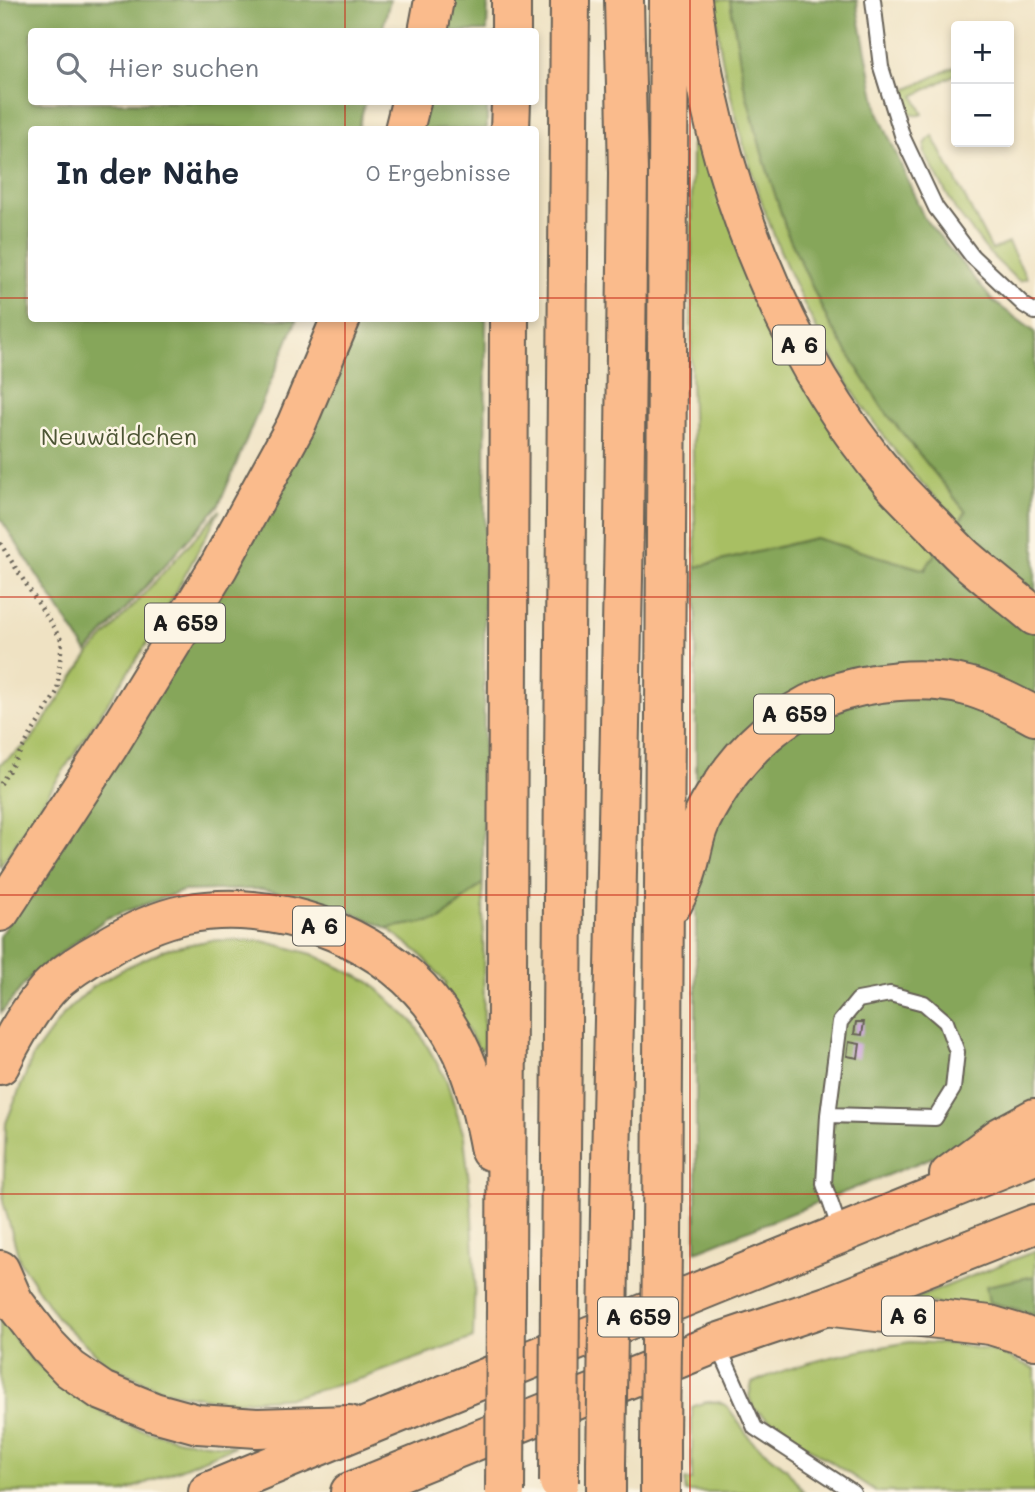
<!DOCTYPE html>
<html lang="de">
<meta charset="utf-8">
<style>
body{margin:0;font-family:Mali,sans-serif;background:#f6f6f7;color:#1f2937}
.controls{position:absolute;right:21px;top:21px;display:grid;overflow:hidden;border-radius:7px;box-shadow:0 4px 10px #0003}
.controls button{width:63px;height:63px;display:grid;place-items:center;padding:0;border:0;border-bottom:2px solid #e0e1e3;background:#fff;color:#1f2937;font:35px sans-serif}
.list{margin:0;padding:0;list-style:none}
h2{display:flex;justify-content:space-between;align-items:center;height:91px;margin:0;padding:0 28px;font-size:30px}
h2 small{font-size:23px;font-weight:400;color:#747a83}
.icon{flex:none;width:38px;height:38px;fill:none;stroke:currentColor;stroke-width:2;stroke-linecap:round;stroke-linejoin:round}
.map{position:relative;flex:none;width:1035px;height:1492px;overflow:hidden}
.search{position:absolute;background:#fff;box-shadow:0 4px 10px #0003;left:28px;top:28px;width:511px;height:77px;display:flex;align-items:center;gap:18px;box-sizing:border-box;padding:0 24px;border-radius:7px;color:#747a83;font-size:26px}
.panel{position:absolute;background:#fff;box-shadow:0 4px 10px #0003;left:28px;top:126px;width:511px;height:196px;border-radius:7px}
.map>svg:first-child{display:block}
.green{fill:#a8bf64;stroke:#626e40;stroke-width:2}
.forest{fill:#86a65a;stroke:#51613b;stroke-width:2}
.building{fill:#c496da}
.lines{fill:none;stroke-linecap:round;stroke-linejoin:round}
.service-casing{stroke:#666156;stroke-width:18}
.motorway-casing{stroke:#666156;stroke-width:42}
.path{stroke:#666156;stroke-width:4.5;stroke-dasharray:2 5;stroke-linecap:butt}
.service{stroke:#fff;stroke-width:14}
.motorway{stroke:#fabb8c;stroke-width:38}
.motorway-bridge-casing{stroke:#666156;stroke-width:42;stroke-linecap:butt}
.motorway-bridge{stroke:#fabb8c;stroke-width:38}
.grid{fill:none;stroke:#c8321e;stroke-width:2;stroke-opacity:0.55}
.labels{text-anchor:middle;stroke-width:5;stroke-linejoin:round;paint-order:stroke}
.shield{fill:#fcf5e5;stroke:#5f5d58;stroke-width:2}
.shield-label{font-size:23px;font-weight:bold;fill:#1c1c1c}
.park-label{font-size:24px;fill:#4d5535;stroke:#fcf5e5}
</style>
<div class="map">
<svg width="1035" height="1492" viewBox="0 0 1035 1492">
<rect width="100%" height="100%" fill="#fcf5e5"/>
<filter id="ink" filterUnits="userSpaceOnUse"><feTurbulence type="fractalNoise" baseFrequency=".0143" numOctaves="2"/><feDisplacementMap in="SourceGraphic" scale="14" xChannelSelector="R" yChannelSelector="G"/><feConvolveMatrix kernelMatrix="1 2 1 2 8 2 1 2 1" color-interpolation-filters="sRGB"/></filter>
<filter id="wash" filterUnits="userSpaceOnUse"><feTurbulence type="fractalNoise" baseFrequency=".00686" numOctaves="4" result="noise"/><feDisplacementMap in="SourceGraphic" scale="28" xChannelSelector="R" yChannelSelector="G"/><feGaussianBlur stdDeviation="1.57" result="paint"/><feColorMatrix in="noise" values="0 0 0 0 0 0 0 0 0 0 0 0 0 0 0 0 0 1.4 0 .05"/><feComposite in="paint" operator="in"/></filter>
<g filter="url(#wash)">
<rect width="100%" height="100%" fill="#efe2c3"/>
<g class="green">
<path d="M714,0H730L744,85L762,153L788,235L829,323L883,409L966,512L959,521C945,507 931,493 918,479C826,372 766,241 733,105C730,89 725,74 722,58C718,39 717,19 714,0Z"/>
<path d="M956,66V74L914,96L923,114C907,120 900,102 906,90Z"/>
<path d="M692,118L699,119L721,194L937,550L925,570L815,538L696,567L691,375Z"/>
<path d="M933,136L992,250L1008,243L1027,278L1020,281L1015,278L989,253L955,209L925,154C924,145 925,141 933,136Z"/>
<path d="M220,510L155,631L0,867V764L29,743L90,653Z"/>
<path d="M483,883L484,1047L480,1051L442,988L446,983L418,952L387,928L440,920Z"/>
<path d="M212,940L263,941L312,954L370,982L414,1023L446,1079L464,1136L471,1200L475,1271L473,1338L363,1378L292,1397L230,1402L164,1391L107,1364L58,1319L20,1262L3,1201L6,1123L33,1056L63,1015L92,987L127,967L166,949Z"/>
<path d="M1035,1251V1276L987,1286L989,1302L1035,1314V1326L914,1299Z"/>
<path d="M0,1318L31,1359L84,1402L132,1427L181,1440L235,1446L124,1492H0Z"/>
<path d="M910,1342L953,1344L997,1352L1035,1369V1492H877L785,1432L753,1408L749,1396L752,1383C801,1361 856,1351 910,1342Z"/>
<path d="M705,1402H719L727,1406L752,1441L786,1468L804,1492H685V1480H692V1407Z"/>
</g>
<g class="forest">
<path d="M0,0H390L382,31L32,32V102H365L358,129L32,130V318L297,319L219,505L87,652L0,518Z"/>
<path d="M445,0H488L487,31L440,32Z"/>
<path d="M730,0H857L858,12L878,112L924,218L993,301L1035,332V1101L958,1147L696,1251V567L815,538L925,570L937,550L966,512L883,409L829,323L788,235L762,153L744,85Z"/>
<path d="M425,102H487V129L417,130Z"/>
<path d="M356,319H486L483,883L440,920L387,928L328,902L260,889L183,891L107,918L31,976L1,1013L0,935L130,738Z"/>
<path d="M1035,1276V1314L989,1302L986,1286Z"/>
</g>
<g id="blocks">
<g class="building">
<path d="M856,1022H864L862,1035L854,1034Z"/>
<path d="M849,1042L860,1044L858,1058L847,1056Z"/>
</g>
</g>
</g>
<g filter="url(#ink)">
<use href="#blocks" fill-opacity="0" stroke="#666156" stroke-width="2"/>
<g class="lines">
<defs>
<g id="service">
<path d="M873,0L881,67L903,138L936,208L972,256L1024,305L1035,312"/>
<path d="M828,1115L935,1118L953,1089L957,1052L946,1022L924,1003L890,994L858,1000L840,1022L828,1115L824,1184L841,1233"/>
<path d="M718,1345L755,1428L853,1492"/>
</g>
<g id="motorway">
<path d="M692,0C712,169 780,352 892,483C905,497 919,511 933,525C943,536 954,548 966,559C988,578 1012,597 1035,616"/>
<path d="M428,32L434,0"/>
<path d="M511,32V0"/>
<path d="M404,130L411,102"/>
<path d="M510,130L511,102"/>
<path d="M673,903C677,895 681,887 684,879C691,863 692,844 698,828C703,814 713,798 721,786C745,748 784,713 825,697C865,681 925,675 967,686C990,692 1013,704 1035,716"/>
<path d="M0,912L108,747L219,566L296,425L341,318"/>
<path d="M0,1065C13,1037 28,1012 48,989C61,975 87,958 104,949C130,933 156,920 186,914C271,897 376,933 430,1001C466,1046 480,1095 490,1151"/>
<path d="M949,1175L1000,1137L1035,1118"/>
<path d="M662,1242L669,0"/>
<path d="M609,1264L624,529L628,173L624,0"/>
<path d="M0,1270L14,1302L47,1345L70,1369L102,1391L154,1412L198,1424L257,1428L349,1425"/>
<path d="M560,1284L570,0"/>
<path d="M506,1306L509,318"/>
<path d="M833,1307L990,1325L1020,1334L1035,1340"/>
<path d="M208,1492L372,1424L1035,1155"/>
<path d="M350,1492L717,1343L827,1306L1035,1224"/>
<path d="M606,1492V1463"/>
<path d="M660,1492V1442"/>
</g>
</defs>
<use href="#service" class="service-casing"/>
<use href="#motorway" class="motorway-casing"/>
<path class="path" d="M0,543L62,641L57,692L0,785"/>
<use href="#service" class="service"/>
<use href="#motorway" class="motorway"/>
<defs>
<g id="motorway-bridge">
<path d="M660,1442L662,1242"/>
<path d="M606,1463L609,1264"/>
<path d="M559,1482L560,1284"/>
<path d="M505,1492L506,1306"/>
</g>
</defs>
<use href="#motorway-bridge" class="motorway-bridge-casing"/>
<use href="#motorway-bridge" class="motorway-bridge"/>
</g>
</g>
<path class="grid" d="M345,0V32M690,0V1492M345,102V130M0,298H32M536,298H1035M345,318V1492M0,597H1035M0,895H1035M0,1194H1035"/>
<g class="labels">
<g class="shield">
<rect x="773" y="325.5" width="52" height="39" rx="5"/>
<rect x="145" y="603.5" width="80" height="39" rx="5"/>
<rect x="754" y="694.5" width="80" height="39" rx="5"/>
<rect x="293" y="906.5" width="52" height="39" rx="5"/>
<rect x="882" y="1296.5" width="52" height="39" rx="5"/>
<rect x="598" y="1297.5" width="80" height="39" rx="5"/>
</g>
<g class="shield-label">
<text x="799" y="353">A 6</text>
<text x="185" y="631">A 659</text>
<text x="794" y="722">A 659</text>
<text x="319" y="934">A 6</text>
<text x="908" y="1324">A 6</text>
<text x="638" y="1325">A 659</text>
</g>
<g class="park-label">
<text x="119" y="445">Neuwäldchen</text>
</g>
</g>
</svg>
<div class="controls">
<button>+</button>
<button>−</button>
</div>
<div class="search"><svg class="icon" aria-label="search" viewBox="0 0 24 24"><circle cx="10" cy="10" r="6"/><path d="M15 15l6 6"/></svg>Hier suchen</div>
<section class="panel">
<h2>In der Nähe<small>0 Ergebnisse</small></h2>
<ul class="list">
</ul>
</section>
</div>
